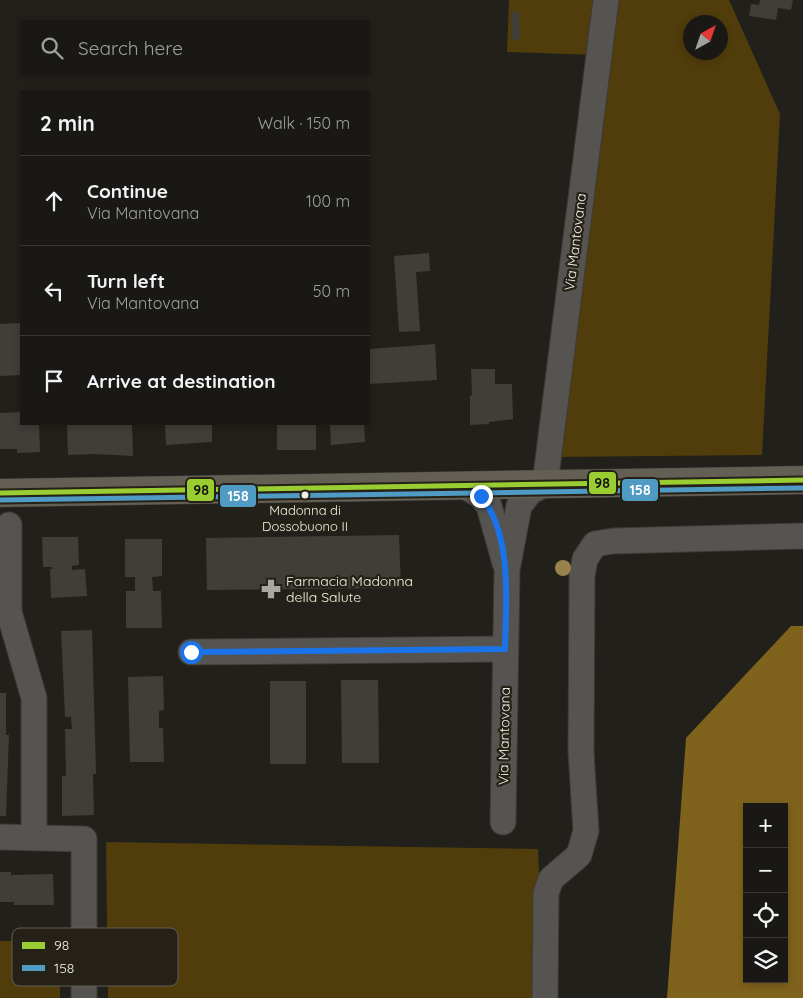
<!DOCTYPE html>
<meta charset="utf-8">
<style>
body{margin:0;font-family:Quicksand,sans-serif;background:#272522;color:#f1f3f6}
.controls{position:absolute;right:15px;bottom:15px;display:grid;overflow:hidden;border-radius:0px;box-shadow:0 2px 8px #0003}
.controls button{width:45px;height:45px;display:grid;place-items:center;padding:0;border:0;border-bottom:1px solid #383734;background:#1a1814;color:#f1f3f6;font:25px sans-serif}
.compass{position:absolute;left:683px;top:15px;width:45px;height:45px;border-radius:50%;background:#1a1814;box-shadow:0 2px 8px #0003;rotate:40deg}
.stop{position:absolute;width:15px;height:15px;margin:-11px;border:4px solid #1a73e8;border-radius:50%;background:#fff}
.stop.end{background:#1a73e8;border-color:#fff;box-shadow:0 1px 5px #0008}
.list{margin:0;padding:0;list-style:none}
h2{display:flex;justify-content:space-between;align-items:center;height:65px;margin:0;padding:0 20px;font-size:21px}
h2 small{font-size:16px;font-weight:400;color:#9fa0a0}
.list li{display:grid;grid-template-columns:32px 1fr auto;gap:15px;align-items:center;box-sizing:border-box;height:90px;padding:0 20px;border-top:1px solid #383734}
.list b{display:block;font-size:19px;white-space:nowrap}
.list p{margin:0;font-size:16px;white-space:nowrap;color:#9fa0a0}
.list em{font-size:16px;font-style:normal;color:#9fa0a0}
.icon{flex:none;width:28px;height:28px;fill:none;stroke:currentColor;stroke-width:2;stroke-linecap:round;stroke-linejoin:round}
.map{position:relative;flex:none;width:803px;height:998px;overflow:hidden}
.search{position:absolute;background:#1a1814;box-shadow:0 2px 8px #0003;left:20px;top:20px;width:350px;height:55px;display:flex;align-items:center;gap:12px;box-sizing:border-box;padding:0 18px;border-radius:0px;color:#9fa0a0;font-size:19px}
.panel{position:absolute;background:#1a1814;box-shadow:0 2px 8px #0003;left:20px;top:90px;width:350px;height:335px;border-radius:0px}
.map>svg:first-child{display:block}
.green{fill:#513d0b;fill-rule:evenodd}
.water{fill:#7f621c;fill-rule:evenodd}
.building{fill:#403e39}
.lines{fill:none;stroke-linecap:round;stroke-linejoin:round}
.minor-casing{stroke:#3d3b37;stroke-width:27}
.major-casing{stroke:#3d3b37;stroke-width:29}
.minor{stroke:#565450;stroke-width:25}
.major{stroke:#635f55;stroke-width:28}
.bus-1-casing{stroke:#252117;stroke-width:9}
.bus-2-casing{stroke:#252117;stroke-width:9}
.bus-1{stroke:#9acd32;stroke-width:5}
.bus-2{stroke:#4f9bc4;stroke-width:5}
.tree{fill:#9a824b}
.route{stroke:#1a73e8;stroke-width:6}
.bus-dot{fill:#f2efe8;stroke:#252117;stroke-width:2}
.labels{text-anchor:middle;stroke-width:4.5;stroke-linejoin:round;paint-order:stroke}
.bus-label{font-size:13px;fill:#f2efe8;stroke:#252117}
.street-label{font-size:14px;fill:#f2efe8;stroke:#252117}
.poi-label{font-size:14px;fill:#f2efe8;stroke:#252117;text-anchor:start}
.key{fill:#252117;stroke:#625f56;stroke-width:1}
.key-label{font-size:14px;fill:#f2efe8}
.line-badge{stroke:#252117;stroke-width:2}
.badge-label{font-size:14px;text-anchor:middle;font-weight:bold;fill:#fff}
.pale-badge-label{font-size:14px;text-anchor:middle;font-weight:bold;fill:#111}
</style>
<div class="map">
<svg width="803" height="998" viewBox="0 0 803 998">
<rect width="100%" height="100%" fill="#22201a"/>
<g class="green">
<path d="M509,0H729L780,114L762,455L551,457L600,55L507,52ZM690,22H720V52H690Z"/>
<path d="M106,842L538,849L544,998H108Z"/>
<path d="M0,941H61L60,998H0Z"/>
</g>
<path class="water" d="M791,626H803V998H667L686,738ZM747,807H784V979H747Z"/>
<g class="building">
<path d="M760,0H793L791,10L778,8L776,20L749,16L751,4L759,5Z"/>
<path d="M511,12H519L520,39L512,40Z"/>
<path d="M429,253L430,271L416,272L420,331L399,332L394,256Z"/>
<path d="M21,323V375L0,376V324Z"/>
<path d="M435,344L437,380L369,384V349Z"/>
<path d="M471,369H495V384H512L513,419L489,422V424L470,425V396L472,395Z"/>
<path d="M21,412V424H39L40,452L17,453V449H0V413Z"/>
<path d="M67,424H132L133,456L94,454L68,455Z"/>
<path d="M212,424V442L166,445L165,425Z"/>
<rect x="277" y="424" width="39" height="26"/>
<path d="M330,424H364L365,442L331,445Z"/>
<path d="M399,535L401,588L207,590L206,538Z"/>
<path d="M42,537H78L79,565L72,566V570L85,569L87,596L51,598L50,569H52V567H43Z"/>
<path d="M125,539H162V576L152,577L153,591H161L162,628H126V591H135V577H125Z"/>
<path d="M92,630L96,774H93L94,815L62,816V776H66L65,729H72L71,717H65L61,631Z"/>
<path d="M163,676L164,710L159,711V728H163L164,762H130L128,677Z"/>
<path d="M341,680H378L379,763H342Z"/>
<rect x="270" y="681" width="36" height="83"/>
<path d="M0,693H6V735H9L6,816H0Z"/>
<path d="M0,872H11V875L53,874L54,905H14V902H0Z"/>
</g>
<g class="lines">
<defs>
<g id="minor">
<path d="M463,485L481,496L489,506L505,563"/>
<path d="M9,525V612L34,698V837"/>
<path d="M191,652L505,649"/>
<path d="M503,822L507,570L519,506L530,492L545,484L606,0"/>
<path d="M0,837L84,839V998"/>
<path d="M545,998L546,893L551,879L579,855L586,831L581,752L582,576L585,559L595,544L613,541L803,536"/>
</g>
<path id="major" d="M0,493L803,480"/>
</defs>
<use href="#minor" class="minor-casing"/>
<use href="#major" class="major-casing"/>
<use href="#minor" class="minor"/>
<use href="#major" class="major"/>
<defs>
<path id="bus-1" d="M0,493L803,480"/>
<path id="bus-2" d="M0,500L803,488"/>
</defs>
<use href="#bus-1" class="bus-1-casing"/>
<use href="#bus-2" class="bus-2-casing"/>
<use href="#bus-1" class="bus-1"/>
<use href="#bus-2" class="bus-2"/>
</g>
<circle class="tree" cx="563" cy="568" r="8"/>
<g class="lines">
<path class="route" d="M191,652L505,649C506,602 513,536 481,496"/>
</g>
<defs>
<symbol id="pharmacy-bare" viewBox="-9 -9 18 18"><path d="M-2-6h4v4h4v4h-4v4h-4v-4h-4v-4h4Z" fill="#a9a7a0" stroke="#252117" stroke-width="2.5" paint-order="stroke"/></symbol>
</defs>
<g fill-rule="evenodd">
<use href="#pharmacy-bare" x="257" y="575" width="28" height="28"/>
</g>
<circle class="bus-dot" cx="305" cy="495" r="4.5"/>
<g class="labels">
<g class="bus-label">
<text x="305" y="515">Madonna di<tspan x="305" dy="16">Dossobuono II</tspan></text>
</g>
<g class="street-label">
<text transform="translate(575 242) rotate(-83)" y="5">Via Mantovana</text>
<text transform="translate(504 736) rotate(-89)" y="5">Via Mantovana</text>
</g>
<g class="poi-label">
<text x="286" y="586">Farmacia Madonna<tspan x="286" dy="16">della Salute</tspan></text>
</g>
</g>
<rect x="12" y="928" width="166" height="58" rx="8" class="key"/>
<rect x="22" y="942" width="23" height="7" fill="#9acd32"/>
<rect x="22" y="965" width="23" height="6" fill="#4f9bc4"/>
<g class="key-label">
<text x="54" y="950">98</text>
<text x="54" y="973">158</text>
</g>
<g class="line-badge">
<rect x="588" y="471" width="29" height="24" rx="5" fill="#9acd32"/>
<rect x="186" y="478" width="29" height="24" rx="5" fill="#9acd32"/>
<rect x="621" y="478" width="38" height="24" rx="5" fill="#4f9bc4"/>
<rect x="219" y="484" width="38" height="24" rx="5" fill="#4f9bc4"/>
</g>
<g class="badge-label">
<text x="640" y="495">158</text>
<text x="238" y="501">158</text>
</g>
<g class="pale-badge-label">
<text x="602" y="488">98</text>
<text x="201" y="495">98</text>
</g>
</svg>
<div class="controls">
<button>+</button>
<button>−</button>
<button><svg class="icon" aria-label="locate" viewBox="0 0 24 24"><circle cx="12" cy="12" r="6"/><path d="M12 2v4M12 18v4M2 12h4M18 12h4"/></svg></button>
<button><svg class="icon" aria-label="layers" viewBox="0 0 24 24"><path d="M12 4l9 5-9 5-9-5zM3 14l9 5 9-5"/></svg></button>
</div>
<svg class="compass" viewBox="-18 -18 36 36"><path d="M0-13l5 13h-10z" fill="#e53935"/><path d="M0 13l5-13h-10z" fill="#9fa0a0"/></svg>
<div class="stop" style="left:191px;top:652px"></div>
<div class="stop end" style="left:481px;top:496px"></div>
<div class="search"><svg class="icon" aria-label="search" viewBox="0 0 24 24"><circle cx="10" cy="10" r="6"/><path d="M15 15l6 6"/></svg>Search here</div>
<section class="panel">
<h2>2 min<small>Walk · 150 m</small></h2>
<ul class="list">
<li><svg class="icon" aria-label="ahead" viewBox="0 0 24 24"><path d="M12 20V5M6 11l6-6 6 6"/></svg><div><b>Continue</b><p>Via Mantovana</p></div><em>100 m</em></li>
<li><svg class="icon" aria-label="left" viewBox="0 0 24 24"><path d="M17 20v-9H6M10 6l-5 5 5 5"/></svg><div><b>Turn left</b><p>Via Mantovana</p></div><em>50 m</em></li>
<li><svg class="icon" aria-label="arrive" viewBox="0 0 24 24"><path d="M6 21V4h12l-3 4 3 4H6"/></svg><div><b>Arrive at destination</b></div></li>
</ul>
</section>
</div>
